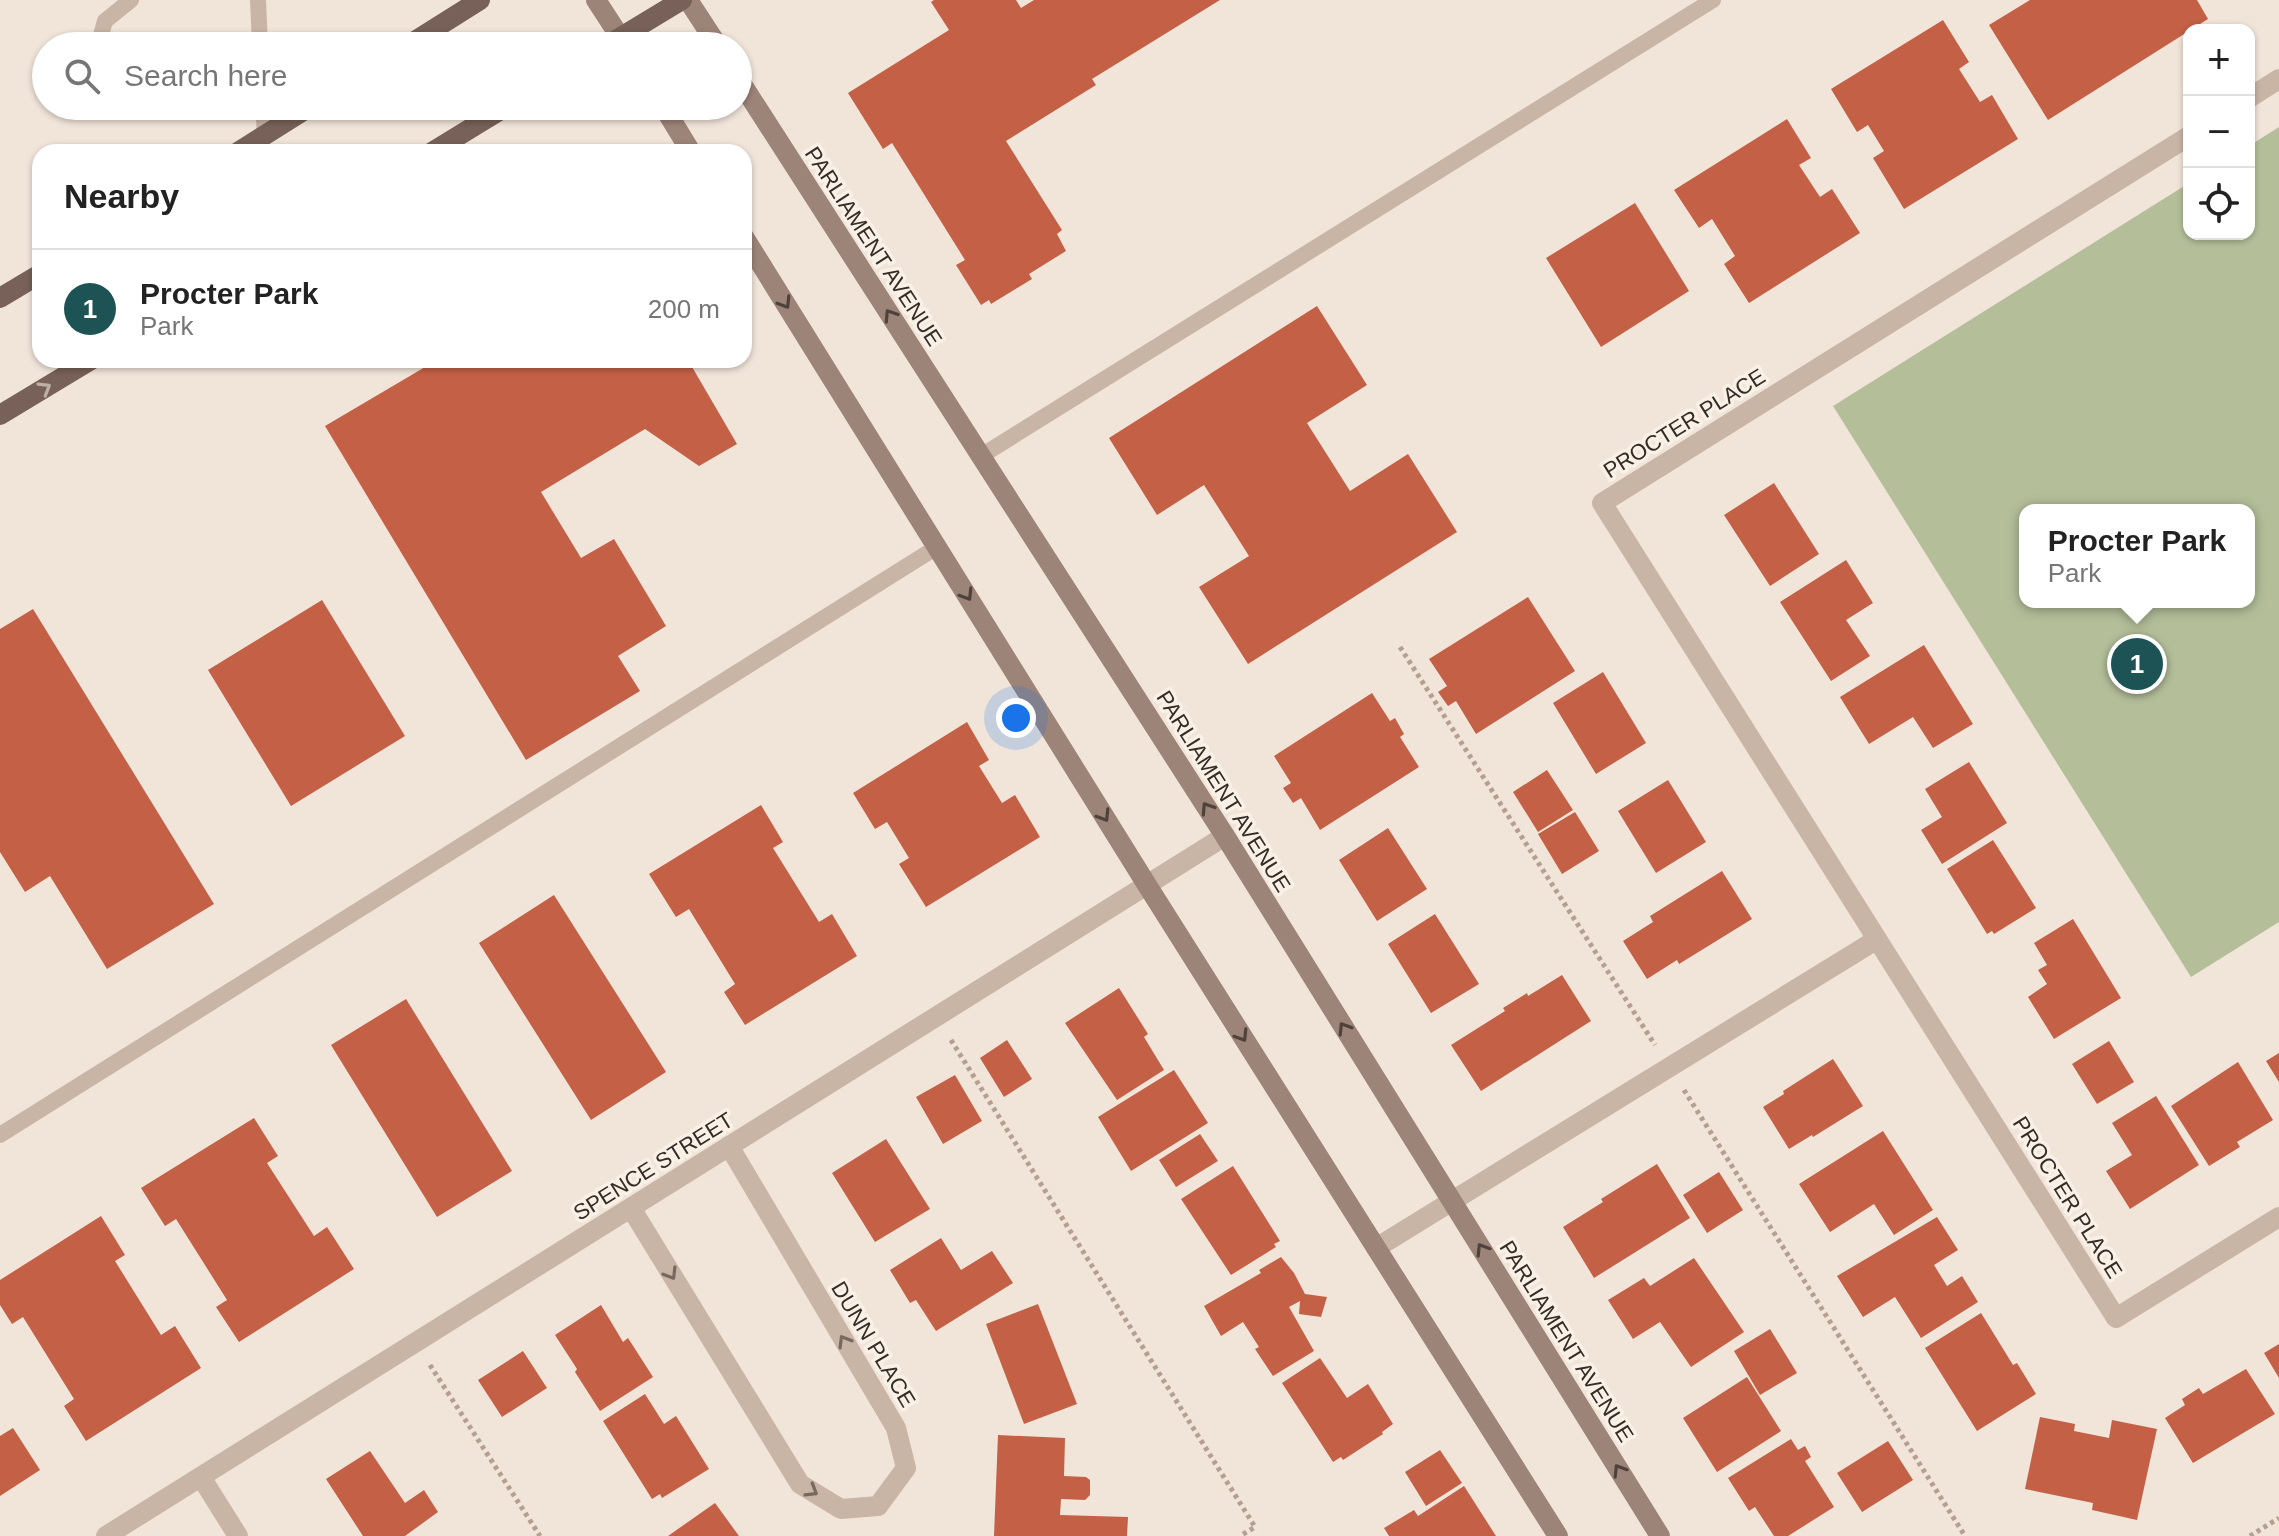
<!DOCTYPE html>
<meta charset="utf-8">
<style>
body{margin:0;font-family:Helvetica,sans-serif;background:#f6f6f6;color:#222}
.controls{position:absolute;right:24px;top:24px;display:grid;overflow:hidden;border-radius:16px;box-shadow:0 2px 6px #0004}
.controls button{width:72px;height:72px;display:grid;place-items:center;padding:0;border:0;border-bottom:2px solid #e0e0e0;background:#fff;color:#222;font:40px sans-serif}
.you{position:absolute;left:1016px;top:718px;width:28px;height:28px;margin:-20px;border:6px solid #fff;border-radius:50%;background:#1a73e8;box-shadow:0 0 0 12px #1a73e833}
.badge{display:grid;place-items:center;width:52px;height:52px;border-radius:50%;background:#1d5355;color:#fff;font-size:26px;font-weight:700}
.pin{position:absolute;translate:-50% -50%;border:4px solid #fff;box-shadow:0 2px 8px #0006}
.popup{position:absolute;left:2019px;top:504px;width:236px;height:104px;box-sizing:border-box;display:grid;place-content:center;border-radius:16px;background:#fff;filter:drop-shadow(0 2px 6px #0005);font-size:26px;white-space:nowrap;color:#767676}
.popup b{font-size:30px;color:#222}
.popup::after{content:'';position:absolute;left:50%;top:100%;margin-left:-16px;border:16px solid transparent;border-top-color:#fff}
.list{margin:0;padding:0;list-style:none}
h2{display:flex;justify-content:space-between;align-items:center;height:104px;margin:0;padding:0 32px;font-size:34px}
h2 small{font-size:26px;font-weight:400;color:#767676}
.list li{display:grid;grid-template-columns:52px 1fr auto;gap:24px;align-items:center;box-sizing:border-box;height:120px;padding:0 32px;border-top:2px solid #e0e0e0}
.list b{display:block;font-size:30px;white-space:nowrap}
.list p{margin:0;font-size:26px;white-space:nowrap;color:#767676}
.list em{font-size:26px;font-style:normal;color:#767676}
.icon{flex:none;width:44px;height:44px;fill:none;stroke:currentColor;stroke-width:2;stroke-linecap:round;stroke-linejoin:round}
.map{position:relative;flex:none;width:2279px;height:1536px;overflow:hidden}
.search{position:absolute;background:#fff;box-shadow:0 2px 6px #0004;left:32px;top:32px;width:720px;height:88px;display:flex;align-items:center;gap:20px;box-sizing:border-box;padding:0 28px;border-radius:44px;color:#767676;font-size:30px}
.panel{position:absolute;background:#fff;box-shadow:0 2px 6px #0004;left:32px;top:144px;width:720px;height:224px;border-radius:24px}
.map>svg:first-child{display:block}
.green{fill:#b4bf9a;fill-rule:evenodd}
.building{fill:#c36046}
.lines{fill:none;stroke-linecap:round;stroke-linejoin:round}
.path{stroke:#b49f91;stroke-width:5;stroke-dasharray:4 4;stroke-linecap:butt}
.lane{stroke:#c9b5a6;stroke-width:16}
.street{stroke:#c9b5a6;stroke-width:20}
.secondary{stroke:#9c8478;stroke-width:20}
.primary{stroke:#776158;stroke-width:20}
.oneway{stroke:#4f413b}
.oneway2{stroke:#beb0a6}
.oneway3{stroke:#786960}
.labels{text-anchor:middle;stroke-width:7;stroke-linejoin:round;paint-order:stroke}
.street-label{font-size:22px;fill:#352b27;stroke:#f9f0e6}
</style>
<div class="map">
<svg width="2279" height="1536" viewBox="0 0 2279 1536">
<rect width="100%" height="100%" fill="#f1e5da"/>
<path class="green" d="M2279,127V922L2191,977L1833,406L2189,183V234H2249V146ZM2025,510H2249V602H2025Z"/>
<g class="building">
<path d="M934,0H1016L1021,8L1034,0H1220L1092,79L1096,85L1006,141L1062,230L1057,234L1066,251L1029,274L1032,279L991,304L989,300L981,305L956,265L965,260L892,143L883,149L848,93L949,30L931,2Z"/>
<path d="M2030,0H2197L2208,19L2048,120L1989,25Z"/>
<path d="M1943,20L1969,62L1959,69L1980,102L1992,95L2018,139L1904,209L1873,158L1884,151L1868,125L1857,132L1831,89Z"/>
<path d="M1787,119L1811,158L1799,165L1820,197L1832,189L1860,233L1749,303L1724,264L1735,256L1712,219L1699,228L1674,190Z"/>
<path d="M1635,203L1689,291L1601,347L1546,258Z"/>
<path d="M1317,306L1367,385L1307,423L1350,491L1408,454L1457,532L1248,664L1199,587L1249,556L1204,485L1157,515L1109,438Z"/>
<path d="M437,360H688L737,444L699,466L645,429L541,492L581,558L614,539L666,626L618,656L640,691L526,760L325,426Z"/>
<path d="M1774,483L1819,554L1770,586L1724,515Z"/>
<path d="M1846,560L1873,603L1846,620L1870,656L1831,681L1780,602Z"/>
<path d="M1528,597L1575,671L1476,734L1456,701L1448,706L1438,692L1447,686L1429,659Z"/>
<path d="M322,600L405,736L291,806L208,670Z"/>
<path d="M33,609L214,904L107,969L50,876L25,892L0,852V629Z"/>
<path d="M1924,645L1973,724L1933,748L1913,717L1869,744L1840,697Z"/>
<path d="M1603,672L1646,743L1596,774L1553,703Z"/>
<path d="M1372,693L1390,721L1395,718L1404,734L1400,737L1419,767L1320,830L1301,798L1293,803L1283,788L1291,783L1274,756Z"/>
<path d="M967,722L989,760L979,766L1002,803L1015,795L1040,837L926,907L899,864L909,858L887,822L875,829L853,793Z"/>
<path d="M1969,762L2007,823L1942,864L1921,830L1942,817L1925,789Z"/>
<path d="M1547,770L1573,810L1538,832L1513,792Z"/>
<path d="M1668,780L1706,842L1656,873L1618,811Z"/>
<path d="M761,805L783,842L773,848L819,922L832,914L857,956L745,1025L724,992L735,984L689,909L676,917L649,874Z"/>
<path d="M1575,812L1599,851L1562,874L1538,834Z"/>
<path d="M1388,828L1427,889L1377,921L1339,860Z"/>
<path d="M1993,840L2036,908L1994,934L1992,931L1987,934L1947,869Z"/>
<path d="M1722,871L1752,919L1679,964L1677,960L1647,979L1623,941L1653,922L1650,916Z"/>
<path d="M554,895L666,1072L591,1120L479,943Z"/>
<path d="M1435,914L1479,984L1431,1013L1388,944Z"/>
<path d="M2073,919L2121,998L2054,1039L2028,997L2047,984L2038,970L2047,965L2034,943Z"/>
<path d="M1562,975L1591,1021L1481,1091L1451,1045L1505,1011L1503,1008L1527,993L1528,996Z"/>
<path d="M1119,988L1148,1034L1144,1037L1164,1070L1117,1100L1065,1023Z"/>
<path d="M406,999L512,1171L437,1217L331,1045Z"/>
<path d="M1007,1040L1032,1079L1004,1097L980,1058Z"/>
<path d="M2109,1041L2134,1082L2097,1104L2072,1064Z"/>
<path d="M2279,1053V1082L2266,1061Z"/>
<path d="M1833,1059L1863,1106L1813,1137L1812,1135L1789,1149L1763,1107L1784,1094L1783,1091Z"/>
<path d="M2238,1062L2273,1120L2237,1142L2240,1147L2209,1166L2171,1106Z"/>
<path d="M1174,1070L1208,1123L1131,1171L1098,1117Z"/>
<path d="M955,1075L982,1121L943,1144L916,1097Z"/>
<path d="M2156,1096L2199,1165L2130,1209L2106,1171L2132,1155L2112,1123Z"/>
<path d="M254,1118L278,1156L267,1163L314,1236L327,1227L354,1269L239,1342L216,1307L227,1300L176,1219L165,1226L141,1188Z"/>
<path d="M1883,1131L1933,1210L1894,1235L1874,1204L1830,1232L1799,1184Z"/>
<path d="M1200,1134L1218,1161L1176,1187L1159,1160Z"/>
<path d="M886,1139L930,1209L875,1242L832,1173Z"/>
<path d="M1657,1164L1690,1218L1594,1278L1563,1227L1603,1202L1601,1199Z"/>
<path d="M1233,1166L1280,1241L1274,1244L1276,1247L1231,1275L1181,1199Z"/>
<path d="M1719,1172L1743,1210L1707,1233L1683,1195Z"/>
<path d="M101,1216L125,1255L115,1261L161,1335L175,1326L201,1368L86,1441L64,1406L74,1399L23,1317L12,1324L0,1305V1280Z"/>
<path d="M1937,1217L1958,1250L1934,1265L1947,1286L1962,1276L1978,1302L1921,1338L1895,1297L1863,1317L1837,1276Z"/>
<path d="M941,1238L961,1270L992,1251L1013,1283L936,1331L916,1300L910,1303L890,1270Z"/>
<path d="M1281,1257L1294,1273L1305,1294L1327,1297L1321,1317L1299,1314L1300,1301L1289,1307L1314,1351L1273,1376L1255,1349L1259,1347L1243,1322L1221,1336L1204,1306L1261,1273L1259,1270Z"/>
<path d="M1694,1258L1744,1332L1691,1367L1660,1322L1633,1339L1608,1300L1644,1278L1650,1286Z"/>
<path d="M1038,1304L1077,1404L1024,1424L986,1324Z"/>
<path d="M601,1305L623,1342L628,1338L653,1377L600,1411L575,1372L577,1369L555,1335Z"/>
<path d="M1981,1313L2013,1365L2017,1363L2036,1394L1977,1431L1925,1348Z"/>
<path d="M1770,1329L1797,1373L1760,1395L1734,1351Z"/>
<path d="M2279,1344V1378L2264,1353Z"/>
<path d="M523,1351L547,1388L502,1417L478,1380Z"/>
<path d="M1320,1358L1347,1398L1368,1384L1393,1424L1382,1432L1383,1434L1343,1460L1341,1457L1333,1462L1282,1383Z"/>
<path d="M2246,1369L2275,1414L2193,1463L2165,1418L2185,1405L2182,1399L2199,1388L2203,1394Z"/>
<path d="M1747,1377L1781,1431L1717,1472L1683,1418Z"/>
<path d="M645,1394L664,1424L676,1416L709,1469L662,1498L660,1494L652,1499L603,1421Z"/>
<path d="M2040,1417L2075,1424L2074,1431L2109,1438L2112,1420L2157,1429L2137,1520L2092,1510L2093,1503L2025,1489Z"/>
<path d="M13,1428L40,1470L0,1496V1436Z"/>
<path d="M998,1435L1065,1438L1064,1476L1086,1477L1090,1480V1495L1085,1500L1061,1499L1060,1515L1128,1517L1127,1536H994Z"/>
<path d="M1791,1439L1798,1450L1805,1446L1811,1457L1805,1461L1834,1507L1788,1536H1774L1755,1507L1749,1511L1728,1478Z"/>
<path d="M1888,1441L1913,1480L1862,1512L1837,1473Z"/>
<path d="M1440,1450L1462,1483L1426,1506L1405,1472Z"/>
<path d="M370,1451L405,1503L424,1490L438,1512L405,1536H363L326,1479Z"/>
<path d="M1464,1486L1496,1536H1389L1384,1528L1414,1510L1418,1516Z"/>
<path d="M715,1503L739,1536H668Z"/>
</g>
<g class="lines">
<g class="path">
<path d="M1400,647L1655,1045"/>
<path d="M951,1040L1255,1527L1240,1536"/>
<path d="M1684,1090L1965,1536"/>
<path d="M430,1365L540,1536"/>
<path d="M2250,1536L2279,1518"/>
</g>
<g class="lane">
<path d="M258,0L260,46"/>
<path d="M98,46L105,21L131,0"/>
<path d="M263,106L265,135"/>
<path d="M981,456L1713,0"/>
<path d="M0,1135L937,547"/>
</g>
<g class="street">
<path d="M2249,98L2279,79"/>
<path d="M2189,136L1602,503L2116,1318L2279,1217"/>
<path d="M631,1208L800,1484L841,1509L878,1506L906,1468L896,1428L729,1146"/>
<path d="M1376,1248L1876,940"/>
<path d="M201,1477L238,1536"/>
<path d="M106,1536L1225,836"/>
</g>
<g class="secondary">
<path d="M596,0L626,46"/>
<path d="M688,0L718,46"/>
<path d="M738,78L1225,836L1660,1536"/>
<path d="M663,106L691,152"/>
<path d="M744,237L1147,885L1558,1536"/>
</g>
<g class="primary">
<path d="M407,46L480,0"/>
<path d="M606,46L682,0"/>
<path d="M238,152L311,106"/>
<path d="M432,152L507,106"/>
<path d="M0,298L40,274"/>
<path d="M0,415L91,360"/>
</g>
</g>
<defs><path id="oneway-chevron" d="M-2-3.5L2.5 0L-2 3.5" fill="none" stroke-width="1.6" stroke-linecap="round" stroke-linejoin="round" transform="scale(2)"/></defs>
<g class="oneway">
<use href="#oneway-chevron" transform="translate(785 303) rotate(58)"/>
<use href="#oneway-chevron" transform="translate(890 315) rotate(-123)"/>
<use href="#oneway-chevron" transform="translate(967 595) rotate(58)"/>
<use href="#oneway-chevron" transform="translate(1207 808) rotate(-123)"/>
<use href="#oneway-chevron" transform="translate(1104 816) rotate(58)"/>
<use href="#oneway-chevron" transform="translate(1344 1028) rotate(-122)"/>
<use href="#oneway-chevron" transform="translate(1242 1036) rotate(58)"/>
<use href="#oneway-chevron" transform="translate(1482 1249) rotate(-122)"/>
<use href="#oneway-chevron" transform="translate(1619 1470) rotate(-122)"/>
</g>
<use class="oneway2" href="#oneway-chevron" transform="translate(45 388) rotate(-31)"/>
<g class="oneway3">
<use href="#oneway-chevron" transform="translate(671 1274) rotate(59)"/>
<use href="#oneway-chevron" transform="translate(844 1341) rotate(-121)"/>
<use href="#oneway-chevron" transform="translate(812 1491) rotate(31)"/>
</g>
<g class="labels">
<g class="street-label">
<text transform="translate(874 246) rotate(57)" y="8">PARLIAMENT AVENUE</text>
<text transform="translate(1684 423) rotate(-32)" y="8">PROCTER PLACE</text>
<text transform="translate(1224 791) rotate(58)" y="8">PARLIAMENT AVENUE</text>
<text transform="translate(653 1166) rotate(-32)" y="8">SPENCE STREET</text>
<text transform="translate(2068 1197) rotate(58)" y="8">PROCTER PLACE</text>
<text transform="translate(1567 1341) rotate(58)" y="8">PARLIAMENT AVENUE</text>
<text transform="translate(874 1344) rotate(59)" y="8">DUNN PLACE</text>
</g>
</g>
</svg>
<div class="controls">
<button>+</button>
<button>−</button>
<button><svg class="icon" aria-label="locate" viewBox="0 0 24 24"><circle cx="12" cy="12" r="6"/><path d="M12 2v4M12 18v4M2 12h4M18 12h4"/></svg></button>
</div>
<div class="you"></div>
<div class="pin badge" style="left:2137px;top:664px">1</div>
<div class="popup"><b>Procter Park</b>Park</div>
<div class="search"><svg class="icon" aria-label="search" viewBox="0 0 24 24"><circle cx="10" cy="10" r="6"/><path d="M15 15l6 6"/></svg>Search here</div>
<section class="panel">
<h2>Nearby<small></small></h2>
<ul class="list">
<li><span class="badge">1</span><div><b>Procter Park</b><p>Park</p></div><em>200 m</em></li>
</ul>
</section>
</div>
